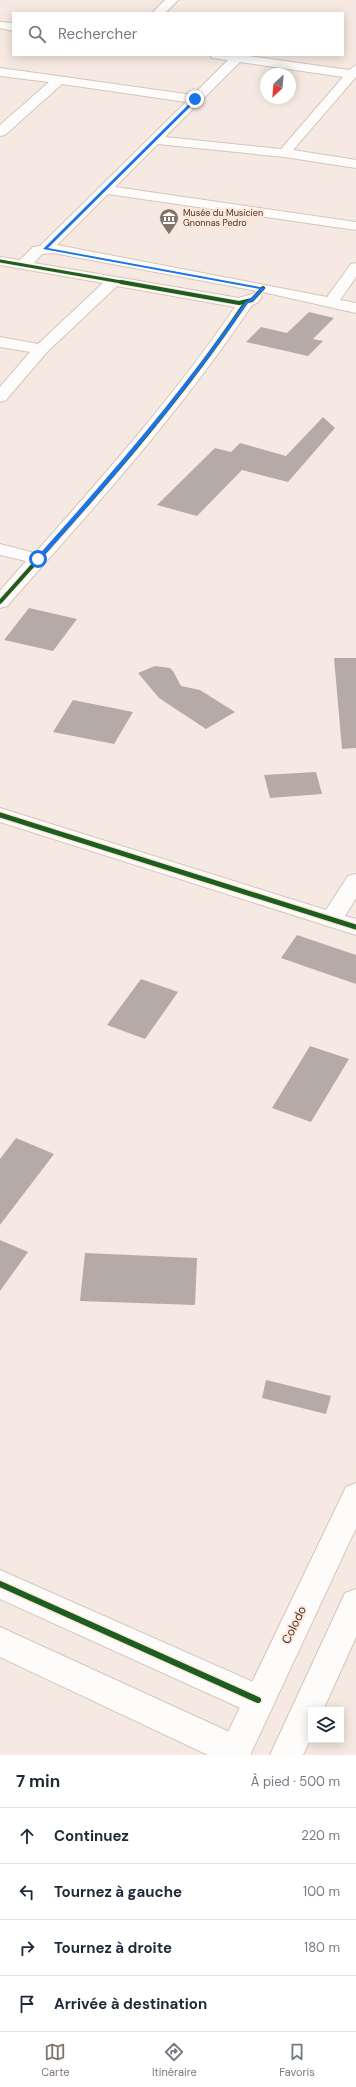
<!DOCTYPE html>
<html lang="fr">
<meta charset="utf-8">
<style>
body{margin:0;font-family:"DM Sans",sans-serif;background:#f6f6f7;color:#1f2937}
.controls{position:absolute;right:12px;bottom:12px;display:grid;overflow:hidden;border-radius:0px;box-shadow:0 2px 10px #0003}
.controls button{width:36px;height:36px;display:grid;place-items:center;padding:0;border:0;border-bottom:1px solid #e0e1e3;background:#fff;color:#1f2937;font:20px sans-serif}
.compass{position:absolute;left:260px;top:68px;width:36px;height:36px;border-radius:50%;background:#fff;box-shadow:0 2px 10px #0003;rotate:206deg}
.stop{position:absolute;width:12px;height:12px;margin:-9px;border:3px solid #1a73e8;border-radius:50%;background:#fff}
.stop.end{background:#1a73e8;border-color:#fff;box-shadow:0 1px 4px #0008}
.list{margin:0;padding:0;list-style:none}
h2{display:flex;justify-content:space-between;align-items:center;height:52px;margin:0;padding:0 16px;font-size:17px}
h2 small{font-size:13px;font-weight:400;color:#747a83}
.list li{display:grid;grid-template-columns:26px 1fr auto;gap:12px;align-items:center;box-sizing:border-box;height:56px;padding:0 16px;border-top:1px solid #e0e1e3}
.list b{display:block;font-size:15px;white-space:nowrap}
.list em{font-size:13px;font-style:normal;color:#747a83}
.icon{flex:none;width:22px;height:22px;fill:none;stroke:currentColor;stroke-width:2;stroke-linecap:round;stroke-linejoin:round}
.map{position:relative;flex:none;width:356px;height:1755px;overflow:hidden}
.search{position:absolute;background:#fff;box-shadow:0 2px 10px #0003;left:12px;right:12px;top:12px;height:44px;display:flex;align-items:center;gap:10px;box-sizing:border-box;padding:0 14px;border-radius:0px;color:#747a83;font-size:15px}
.sheet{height:276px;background:#fff}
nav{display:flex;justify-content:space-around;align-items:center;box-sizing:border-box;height:56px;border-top:1px solid #e0e1e3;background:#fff;font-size:11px;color:#747a83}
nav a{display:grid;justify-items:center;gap:2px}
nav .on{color:#80746d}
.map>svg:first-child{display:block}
.building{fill:#b6aaa6}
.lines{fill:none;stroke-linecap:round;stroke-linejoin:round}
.street-casing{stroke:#d1c6bf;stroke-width:2}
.primary-casing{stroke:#d1c6bf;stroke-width:2}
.street{fill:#fefcfa;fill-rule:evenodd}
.primary{fill:#fefcfa;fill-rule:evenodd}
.cycleway-far3-casing{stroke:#fee7d9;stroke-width:4.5}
.cycleway-far2-casing{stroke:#fee7d9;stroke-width:6}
.cycleway-far1-casing{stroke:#fee7d9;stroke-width:8}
.cycleway-casing{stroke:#fee7d9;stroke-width:9}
.cycleway-far3{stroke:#1b5e20;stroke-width:3}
.cycleway-far2{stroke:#1b5e20;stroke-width:4}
.cycleway-far1{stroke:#1b5e20;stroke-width:5}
.cycleway{stroke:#1b5e20;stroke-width:6}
.route{fill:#1a73e8}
.labels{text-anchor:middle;stroke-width:4;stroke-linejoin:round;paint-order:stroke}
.far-poi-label{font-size:9px;fill:#41352f;stroke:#fee7d9;text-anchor:start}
.near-street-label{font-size:12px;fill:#41352f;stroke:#fee7d9}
</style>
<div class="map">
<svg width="356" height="1755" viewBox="0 0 356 1755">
<rect width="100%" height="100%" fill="#f6e9e1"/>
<g class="building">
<path d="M309,312L334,318L313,339L323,341L308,356L246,342L261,327L287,333Z"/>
<path d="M323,417L335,428L288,482L242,470L197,516L157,505L215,448L231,452L240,443L286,456Z"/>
<path d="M29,608L77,619L53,651L4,640Z"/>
<path d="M334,658H356V748L342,749Z"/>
<path d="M155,666L170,668L173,671L181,686L200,690L235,712L206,729L159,698L138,673Z"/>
<path d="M73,700L133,712L114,744L53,732Z"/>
<path d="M316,772L322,794L270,798L264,775Z"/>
<path d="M297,935L356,955V984L281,958Z"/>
<path d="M141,979L178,992L145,1039L107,1025Z"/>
<path d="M310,1046L349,1059L311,1122L272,1108Z"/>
<path d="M16,1138L54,1154L0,1225V1159Z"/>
<path d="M0,1240L28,1252L0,1291Z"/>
<path d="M85,1253L197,1258L195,1305L80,1301Z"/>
<path d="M266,1380L331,1396L326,1414L262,1398Z"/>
</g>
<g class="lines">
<defs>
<g id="street">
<path d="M165,0H178L165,13H152Z"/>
<path d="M0,22L13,23V31L0,28Z"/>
<path d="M210,55H242L349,70L356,65V77L293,150L356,160V168L284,157L158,144L115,187L356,222V230L108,194L57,245L327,297L351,264L356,263V277L340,300L356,303V313L263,292L53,253L42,254L34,263L239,298L255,293L260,294L262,297L257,303L252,305C180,413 93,509 7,606L0,608V591L26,561L0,555V544L35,553C105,474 176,394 235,307L117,286L47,352L6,400L0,402V387L30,352L0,347V337L38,344L103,283L0,265V257L20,260L33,247L40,246L186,102L62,84L5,135L0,136V125L49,82L0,76V68L193,95L228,60L212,58ZM240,62L343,77L281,149L165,137Z"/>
<path d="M0,808L326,910L348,876L356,874V898L345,916L356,919V935L0,822Z"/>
<path d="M0,1570L269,1689L274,1700L269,1711L258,1715L247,1711L0,1599Z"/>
<path d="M0,1627L247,1740L251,1751L250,1755H208L0,1657Z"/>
</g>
<g id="primary">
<path d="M356,1483V1528L250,1755H217L346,1487Z"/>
<path d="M356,1589V1637L323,1710H311V1737L303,1755H270L345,1593Z"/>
</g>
</defs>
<use href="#street" class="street-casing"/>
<use href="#primary" class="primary-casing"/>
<use href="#street" class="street"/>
<use href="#primary" class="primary"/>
<defs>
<path id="cycleway-far3" d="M0,261L127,283"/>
<g id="cycleway-far2">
<path d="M121,282L239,303L252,300L263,288"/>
<path d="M0,602C86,506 174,410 246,302"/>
</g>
<path id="cycleway-far1" d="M0,815L356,927"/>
<path id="cycleway" d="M0,1584L258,1700"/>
</defs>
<use href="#cycleway-far3" class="cycleway-far3-casing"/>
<use href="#cycleway-far2" class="cycleway-far2-casing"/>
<use href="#cycleway-far1" class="cycleway-far1-casing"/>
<use href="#cycleway" class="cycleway-casing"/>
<use href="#cycleway-far3" class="cycleway-far3"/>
<use href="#cycleway-far2" class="cycleway-far2"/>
<use href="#cycleway-far1" class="cycleway-far1"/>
<use href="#cycleway" class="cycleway"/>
</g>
<path class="route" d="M195,98L197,100L48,248L265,288L253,301L248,303C185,394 114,478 40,560H36V558C110,476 182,392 245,302L250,299L260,289L43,249Z"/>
<defs>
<symbol id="museum-pin" viewBox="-11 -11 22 30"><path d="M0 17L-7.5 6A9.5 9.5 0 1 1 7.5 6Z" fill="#80746d" stroke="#fee7d9"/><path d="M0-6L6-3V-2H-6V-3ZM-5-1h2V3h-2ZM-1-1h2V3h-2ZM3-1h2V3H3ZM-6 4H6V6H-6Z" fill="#fff"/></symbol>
</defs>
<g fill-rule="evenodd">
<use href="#museum-pin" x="158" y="207" width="22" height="30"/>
</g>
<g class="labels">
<g class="far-poi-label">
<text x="183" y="216">Musée du Musicien<tspan x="183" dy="10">Gnonnas Pedro</tspan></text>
</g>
<g class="near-street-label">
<text transform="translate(294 1625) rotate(-64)" y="4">Colodo</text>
</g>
</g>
</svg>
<div class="controls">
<button><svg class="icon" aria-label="layers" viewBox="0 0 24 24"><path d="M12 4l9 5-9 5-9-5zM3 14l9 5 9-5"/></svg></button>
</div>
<svg class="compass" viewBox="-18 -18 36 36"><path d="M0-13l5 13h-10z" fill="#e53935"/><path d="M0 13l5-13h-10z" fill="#747a83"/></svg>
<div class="stop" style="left:38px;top:559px"></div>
<div class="stop end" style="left:195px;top:99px"></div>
<div class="search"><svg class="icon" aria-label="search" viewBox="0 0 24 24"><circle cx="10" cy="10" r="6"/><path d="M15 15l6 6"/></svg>Rechercher</div>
</div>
<section class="sheet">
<h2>7 min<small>À pied · 500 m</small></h2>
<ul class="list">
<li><svg class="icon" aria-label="ahead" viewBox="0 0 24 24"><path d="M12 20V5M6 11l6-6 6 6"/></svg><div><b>Continuez</b></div><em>220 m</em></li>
<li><svg class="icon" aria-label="left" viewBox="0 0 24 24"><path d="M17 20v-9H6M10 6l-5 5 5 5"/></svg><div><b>Tournez à gauche</b></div><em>100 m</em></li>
<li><svg class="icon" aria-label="right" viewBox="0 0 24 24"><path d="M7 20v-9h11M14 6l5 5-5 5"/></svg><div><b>Tournez à droite</b></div><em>180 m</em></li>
<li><svg class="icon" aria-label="arrive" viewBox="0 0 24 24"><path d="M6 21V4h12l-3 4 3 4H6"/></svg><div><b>Arrivée à destination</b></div></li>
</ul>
</section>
<nav>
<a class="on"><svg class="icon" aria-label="map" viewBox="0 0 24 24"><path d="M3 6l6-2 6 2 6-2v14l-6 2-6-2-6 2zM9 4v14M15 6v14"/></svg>Carte</a>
<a><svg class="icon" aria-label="directions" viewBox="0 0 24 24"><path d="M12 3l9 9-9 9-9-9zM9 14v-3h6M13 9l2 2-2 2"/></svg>Itinéraire</a>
<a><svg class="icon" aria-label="saved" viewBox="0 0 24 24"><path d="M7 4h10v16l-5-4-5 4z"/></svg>Favoris</a>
</nav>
